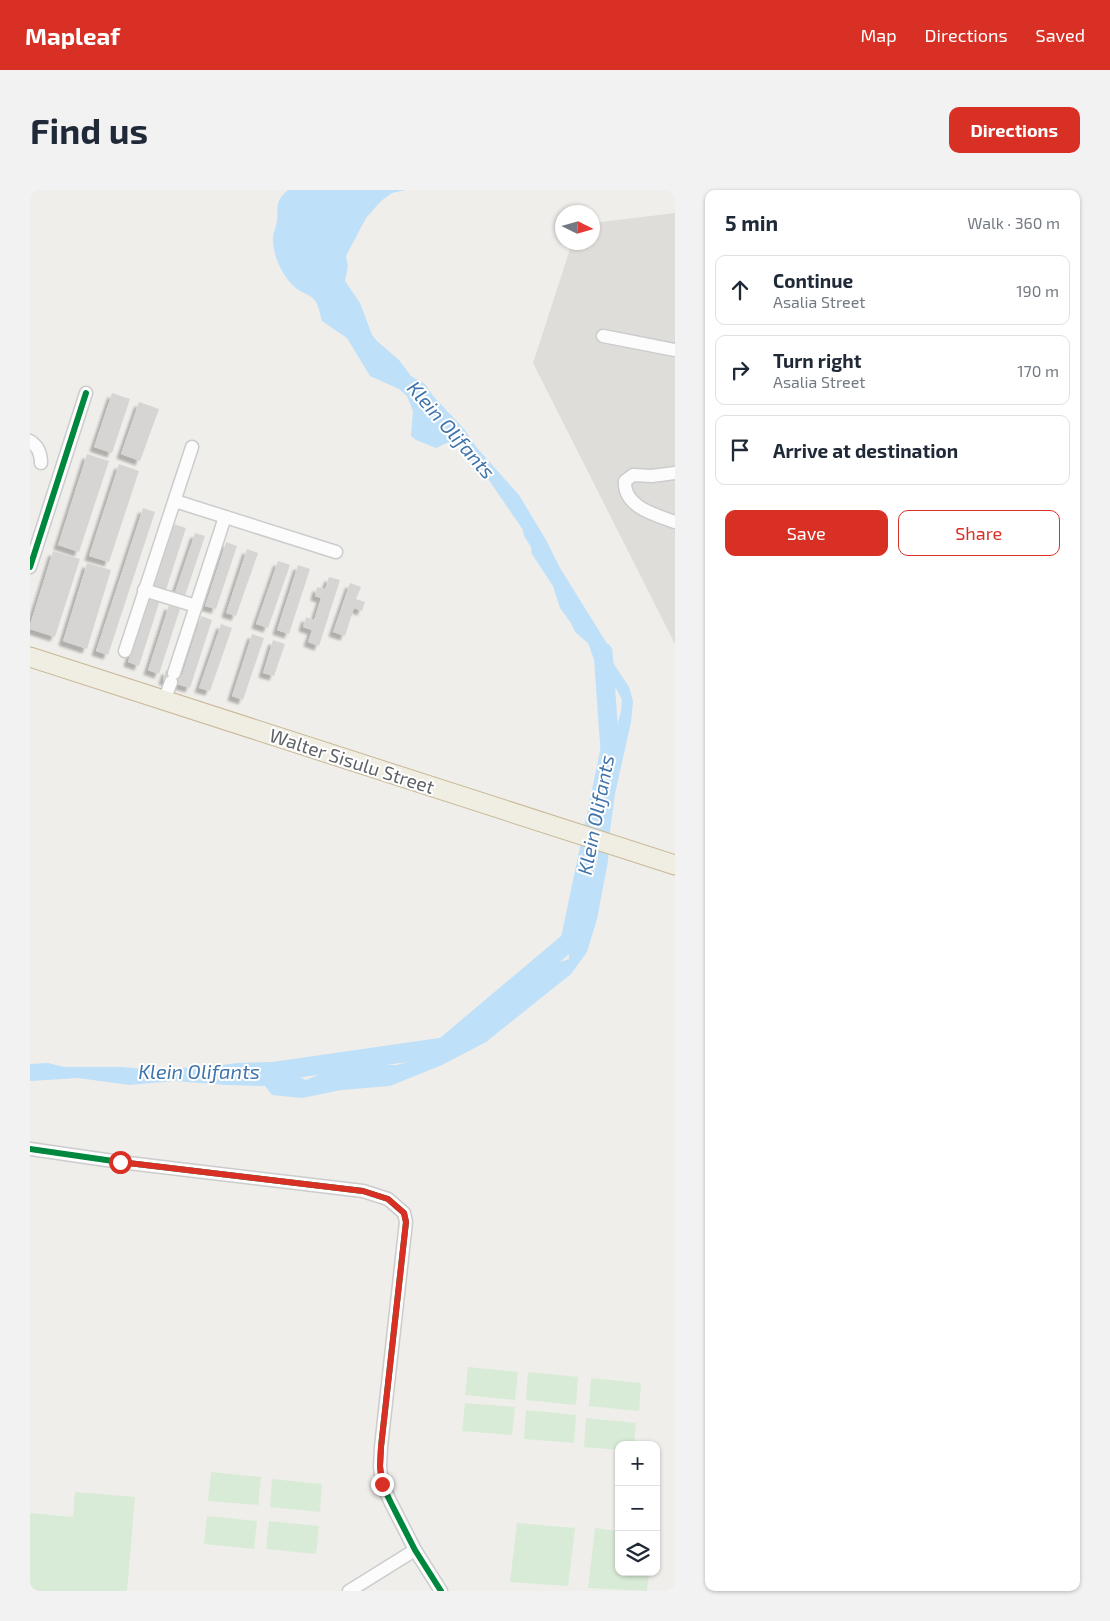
<!DOCTYPE html>
<meta charset="utf-8">
<style>
body{margin:0;font-family:"Exo 2",sans-serif;background:#f2f2f3;color:#1f2937}
.controls{position:absolute;right:15px;bottom:15px;display:grid;overflow:hidden;border-radius:10px;box-shadow:0 1px 4px #0004}
.controls button{width:45px;height:45px;display:grid;place-items:center;padding:0;border:0;border-bottom:1px solid #e0e1e3;background:#fff;color:#1f2937;font:25px sans-serif}
.compass{position:absolute;left:525px;top:15px;width:45px;height:45px;border-radius:50%;background:#fff;box-shadow:0 1px 4px #0004;rotate:95deg}
.stop{position:absolute;width:15px;height:15px;margin:-11px;border:4px solid #d93025;border-radius:50%;background:#fff}
.stop.end{background:#d93025;border-color:#fff;box-shadow:0 1px 5px #0008}
.list{margin:0;padding:0;list-style:none}
h2{display:flex;justify-content:space-between;align-items:center;height:65px;margin:0;padding:0 20px;font-size:21px}
h2 small{font-size:16px;font-weight:400;color:#747a83}
.list li{display:grid;grid-template-columns:32px 1fr auto;gap:15px;align-items:center;box-sizing:border-box;height:70px;margin:0 10px 10px;padding:0 10px;border:1px solid #e0e1e3;border-radius:10px}
.list b{display:block;font-size:19px;white-space:nowrap}
.list p{margin:0;font-size:16px;white-space:nowrap;color:#747a83}
.list em{font-size:16px;font-style:normal;color:#747a83}
.actions{display:flex;gap:10px;padding:15px 20px}
.actions a{flex:1;padding:11px 0;border:1px solid #d93025;border-radius:10px;text-align:center;font-size:18px;color:#d93025}
.actions .main{background:#d93025;color:#fff}
.icon{flex:none;width:28px;height:28px;fill:none;stroke:currentColor;stroke-width:2;stroke-linecap:round;stroke-linejoin:round}
.map{position:relative;flex:none;width:645px;height:1401px;overflow:hidden;border-radius:10px}
header{display:flex;align-items:center;gap:30px;box-sizing:border-box;height:70px;padding:0 25px;background:#d93025;color:#fff}
header strong{font-size:24px}
nav{display:flex;gap:28px;margin-inline-start:auto;font-size:18px}
.intro{display:flex;align-items:center;justify-content:space-between;box-sizing:border-box;height:120px;padding:0 30px}
h1{margin:0;font-size:35px}
.button{padding:12px 22px;border-radius:10px;background:#d93025;color:#fff;font-size:18px;font-weight:700}
main{display:flex;gap:30px;padding:0 30px}
aside{flex:1;background:#fff;border-radius:10px;box-shadow:0 1px 4px #0004}
.map>svg:first-child{display:block}
.industrial{fill:#dfddda}
.green{fill:#d8ebd6}
.water{fill:#bfe0f9}
.lines{fill:none;stroke-linecap:round;stroke-linejoin:round}
.river{stroke:#bfe0f9;stroke-width:19}
.building{fill:#d6d5d3;filter:url(#shadow)}
.minor-casing{stroke:#cbcccc;stroke-width:15}
.highway-casing{stroke:#c8b996;stroke-width:21}
.minor{stroke:#fdfcfc;stroke-width:12}
.highway{stroke:#f0ede3;stroke-width:19}
.cycleway-casing{stroke:#fff;stroke-width:9}
.cycleway{stroke:#00873e;stroke-width:6}
.route{stroke:#d93025;stroke-width:6}
.labels{text-anchor:middle;stroke-width:4;stroke-linejoin:round;paint-order:stroke}
.street-label{font-size:19px;fill:#5f6368;stroke:#fff}
.water-label{font-size:20px;font-style:italic;fill:#4174aa;stroke:#fff}
</style>
<header>
<strong>Mapleaf</strong>
<nav><a>Map</a><a>Directions</a><a>Saved</a></nav>
</header>
<div class="intro"><h1>Find us</h1><a class="button">Directions</a></div>
<main>
<div class="map">
<svg width="645" height="1401" viewBox="0 0 645 1401">
<defs>
<filter id="shadow"><feDropShadow dx="-4.5" dy="4.5" stdDeviation="1" flood-color="#0004"/></filter>
</defs>
<rect width="100%" height="100%" fill="#efeeea"/>
<path class="industrial" d="M645,23V454L503,173L542,53L562,52L563,33Z"/>
<g class="green">
<path d="M438,1177L488,1182L485,1210L435,1205Z"/>
<path d="M498,1182L548,1187L546,1215L496,1210Z"/>
<path d="M561,1188L611,1193L609,1221L559,1216Z"/>
<path d="M435,1213L485,1217L482,1245L432,1241Z"/>
<path d="M496,1220L546,1225L544,1253L494,1249Z"/>
<path d="M556,1228L606,1233L604,1255H589V1260L554,1257Z"/>
<path d="M181,1282L231,1287L228,1315L178,1311Z"/>
<path d="M242,1289L292,1294L290,1322L240,1317Z"/>
<path d="M45,1302L105,1307L97,1401H0V1323L43,1327Z"/>
<path d="M177,1326L227,1331L224,1359L174,1354Z"/>
<path d="M239,1331L289,1336L286,1364L236,1359Z"/>
<path d="M487,1333L545,1338L538,1396L480,1392Z"/>
<path d="M565,1338L589,1341V1382H619L617,1401L558,1398Z"/>
</g>
<path class="water" d="M258,0H375L362,3L351,11L336,28L316,66L318,76L315,91L330,113L342,145L347,151L369,170L381,186L395,194L403,206L434,239L447,258L489,305L516,350L530,378L576,452L580,468L599,497L603,511L601,532L585,604L579,648L578,671L567,729L557,762L541,784L456,852L412,875L360,896L311,900L272,908L242,905L235,896L197,895L144,891L99,895L48,888L0,891V874L18,873L34,877H93L114,879L176,877L207,873L239,872L250,873L263,884L276,890L312,875H367L384,870L404,853L419,847L440,842L527,773L539,769V762L555,721L568,668L566,644L581,577L584,566L585,544L591,521L592,510L587,500L569,483L558,453L545,442L541,433L530,418L523,396L502,364L501,357L494,346L493,340L452,280L438,268L430,257L423,253H417L406,258L386,250L381,246L383,221L377,206L369,199L340,186L317,148L292,131C290,125 289,117 286,112C282,105 274,104 267,99C253,88 242,65 243,47C244,41 246,37 247,31C249,16 244,12 258,0Z"/>
<g class="lines">
<path class="river" d="M233,883L414,857L540,751L580,560L573,462"/>
</g>
<g class="building">
<path d="M82,203L100,209L82,263L64,257Z"/>
<path d="M109,212L129,219L110,271L91,264Z"/>
<path d="M57,264L79,271L49,362L28,355Z"/>
<path d="M89,274L109,281L79,372L59,366Z"/>
<path d="M113,318L125,322L78,465L66,461Z"/>
<path d="M143,334L156,338L135,403L122,398Z"/>
<path d="M165,343L175,346L154,409L144,405Z"/>
<path d="M196,352L207,356L186,419L175,416Z"/>
<path d="M217,359L228,363L206,426L196,423Z"/>
<path d="M23,361L50,369L25,447L0,439V435Z"/>
<path d="M248,371L260,375L238,438L226,434Z"/>
<path d="M57,373L81,380L57,459L33,451Z"/>
<path d="M268,375L280,379L259,444L247,440Z"/>
<path d="M299,387L310,390L289,456L278,452L282,440L273,437L276,427L284,430L291,408L285,406L287,397L295,399Z"/>
<path d="M320,393L331,397L326,409L335,412L332,421L324,418L315,446L303,442Z"/>
<path d="M119,407L130,410L109,476L98,472Z"/>
<path d="M139,415L150,419L129,484L118,480Z"/>
<path d="M171,426L182,430L160,498L133,490L136,480L152,485Z"/>
<path d="M191,434L202,438L180,501L169,498Z"/>
<path d="M222,444L234,448L213,510L202,506Z"/>
<path d="M243,450L255,454L244,486L233,483Z"/>
</g>
<g class="lines">
<defs>
<g id="minor">
<path d="M573,146L645,160"/>
<path d="M0,251C8,256 11,263 11,273"/>
<path d="M645,283L622,286L603,285L595,291C593,317 626,325 645,332"/>
<path d="M145,311L306,362"/>
<path d="M0,377L56,203"/>
<path d="M114,400L166,416"/>
<path d="M95,461L162,257"/>
<path d="M144,483L195,327"/>
<path d="M134,511L141,492"/>
<path d="M0,959L90,972L333,1001L358,1009L374,1023L376,1032L351,1257L350,1276L352,1294L361,1313L385,1360L411,1401"/>
<path d="M319,1401L385,1360"/>
</g>
<path id="highway" d="M0,467L645,675"/>
</defs>
<use href="#minor" class="minor-casing"/>
<use href="#highway" class="highway-casing"/>
<use href="#minor" class="minor"/>
<use href="#highway" class="highway"/>
<defs>
<g id="cycleway">
<path d="M0,377L56,203"/>
<path d="M0,959L90,972L333,1001L358,1009L374,1023L376,1032L351,1257L350,1276L352,1294L361,1313L385,1360L411,1401"/>
</g>
</defs>
<use href="#cycleway" class="cycleway-casing"/>
<use href="#cycleway" class="cycleway"/>
</g>
<g class="lines">
<path class="route" d="M90,972L333,1001L358,1009L374,1023L376,1032L351,1257L350,1276L352,1294"/>
</g>
<g class="labels">
<g class="street-label">
<text transform="translate(322 571) rotate(18)" y="7">Walter Sisulu Street</text>
</g>
<g class="water-label">
<text transform="translate(421 240) rotate(49)" y="7">Klein Olifants</text>
<text transform="translate(566 625) rotate(-79)" y="7">Klein Olifants</text>
<text x="169" y="889">Klein Olifants</text>
</g>
</g>
</svg>
<div class="controls">
<button>+</button>
<button>−</button>
<button><svg class="icon" aria-label="layers" viewBox="0 0 24 24"><path d="M12 4l9 5-9 5-9-5zM3 14l9 5 9-5"/></svg></button>
</div>
<svg class="compass" viewBox="-18 -18 36 36"><path d="M0-13l5 13h-10z" fill="#e53935"/><path d="M0 13l5-13h-10z" fill="#747a83"/></svg>
<div class="stop" style="left:90px;top:972px"></div>
<div class="stop end" style="left:352px;top:1294px"></div>
</div>
<aside>
<h2>5 min<small>Walk · 360 m</small></h2>
<ul class="list">
<li><svg class="icon" aria-label="ahead" viewBox="0 0 24 24"><path d="M12 20V5M6 11l6-6 6 6"/></svg><div><b>Continue</b><p>Asalia Street</p></div><em>190 m</em></li>
<li><svg class="icon" aria-label="right" viewBox="0 0 24 24"><path d="M7 20v-9h11M14 6l5 5-5 5"/></svg><div><b>Turn right</b><p>Asalia Street</p></div><em>170 m</em></li>
<li><svg class="icon" aria-label="arrive" viewBox="0 0 24 24"><path d="M6 21V4h12l-3 4 3 4H6"/></svg><div><b>Arrive at destination</b></div></li>
</ul>
<div class="actions"><a class="main">Save</a><a>Share</a></div>
</aside>
</main>
